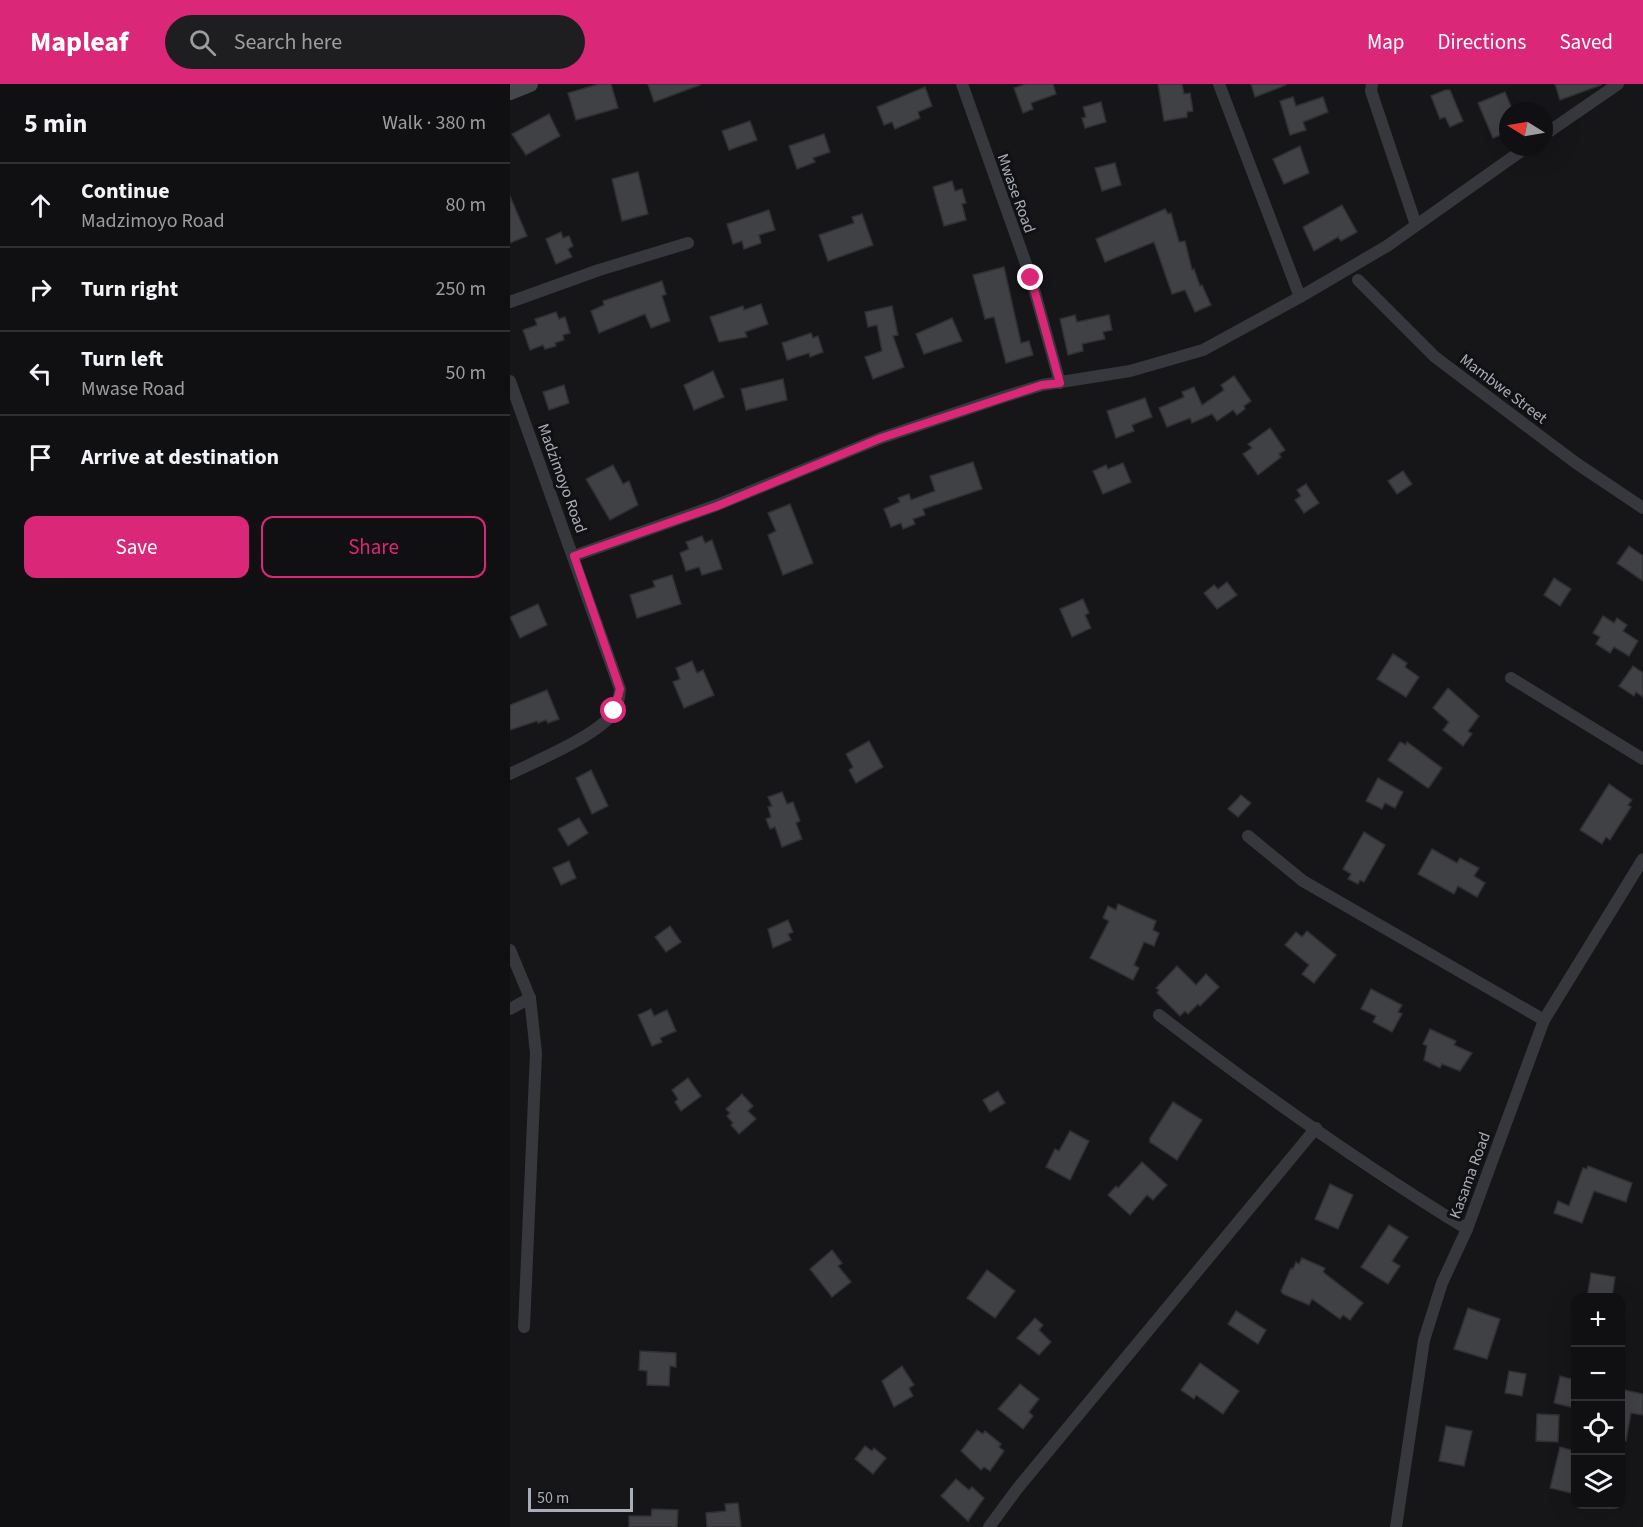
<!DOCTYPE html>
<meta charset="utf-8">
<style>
body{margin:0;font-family:"Source Sans 3",sans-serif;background:#1e1e20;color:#f1f3f6}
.controls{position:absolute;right:18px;bottom:18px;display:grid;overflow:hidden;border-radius:12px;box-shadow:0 6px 24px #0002}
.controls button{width:54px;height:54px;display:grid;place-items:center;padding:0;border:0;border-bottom:2px solid #303032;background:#101012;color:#f1f3f6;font:30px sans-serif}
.compass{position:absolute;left:989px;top:18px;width:54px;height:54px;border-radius:50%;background:#101012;box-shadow:0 6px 24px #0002;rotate:281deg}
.scale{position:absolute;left:18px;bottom:15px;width:105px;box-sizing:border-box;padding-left:6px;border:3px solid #a8adb8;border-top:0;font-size:16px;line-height:21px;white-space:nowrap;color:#a8adb8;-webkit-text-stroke:4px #111113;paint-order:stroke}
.stop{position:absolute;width:18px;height:18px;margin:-14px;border:4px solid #db2777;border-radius:50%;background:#fff}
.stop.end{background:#db2777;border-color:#fff;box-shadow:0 2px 6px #0008}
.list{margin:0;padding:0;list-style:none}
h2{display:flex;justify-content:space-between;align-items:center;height:78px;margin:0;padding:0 24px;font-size:26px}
h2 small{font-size:20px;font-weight:400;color:#9c9d9f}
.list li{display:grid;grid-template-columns:39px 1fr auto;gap:18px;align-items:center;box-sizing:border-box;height:84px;padding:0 24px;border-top:2px solid #303032}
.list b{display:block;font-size:22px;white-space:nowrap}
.list p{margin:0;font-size:20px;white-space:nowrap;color:#9c9d9f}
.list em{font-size:20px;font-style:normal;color:#9c9d9f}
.actions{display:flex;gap:12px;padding:18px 24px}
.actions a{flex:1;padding:14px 0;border:2px solid #db2777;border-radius:12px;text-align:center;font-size:21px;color:#db2777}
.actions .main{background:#db2777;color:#fff}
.icon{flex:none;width:33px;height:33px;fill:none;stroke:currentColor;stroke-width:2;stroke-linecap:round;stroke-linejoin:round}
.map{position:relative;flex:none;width:1133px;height:1443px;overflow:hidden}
header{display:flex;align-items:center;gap:36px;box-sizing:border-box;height:84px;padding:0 30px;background:#db2777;color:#fff}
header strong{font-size:28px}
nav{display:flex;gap:33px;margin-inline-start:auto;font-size:21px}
.search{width:420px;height:54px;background:#1e1e20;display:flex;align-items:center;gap:15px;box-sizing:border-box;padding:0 21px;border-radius:33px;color:#9c9d9f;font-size:22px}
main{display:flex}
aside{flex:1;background:#101012}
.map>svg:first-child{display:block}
.building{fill:#404145;stroke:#303034;stroke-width:1.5}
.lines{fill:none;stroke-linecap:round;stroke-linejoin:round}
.street{stroke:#37383d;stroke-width:12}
.secondary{stroke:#45474d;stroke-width:16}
.route{stroke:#db2777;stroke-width:8}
.labels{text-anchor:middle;stroke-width:6;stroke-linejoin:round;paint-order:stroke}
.street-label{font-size:16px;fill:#a8adb8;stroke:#111113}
</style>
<header>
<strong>Mapleaf</strong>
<div class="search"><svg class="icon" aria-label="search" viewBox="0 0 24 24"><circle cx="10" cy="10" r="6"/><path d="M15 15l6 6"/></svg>Search here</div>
<nav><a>Map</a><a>Directions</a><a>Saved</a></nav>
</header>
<main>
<aside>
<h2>5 min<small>Walk · 380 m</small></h2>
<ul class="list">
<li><svg class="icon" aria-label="ahead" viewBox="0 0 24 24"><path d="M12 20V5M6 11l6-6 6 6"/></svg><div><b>Continue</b><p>Madzimoyo Road</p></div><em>80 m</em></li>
<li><svg class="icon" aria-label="right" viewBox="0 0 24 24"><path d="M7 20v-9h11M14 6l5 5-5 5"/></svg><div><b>Turn right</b></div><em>250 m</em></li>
<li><svg class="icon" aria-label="left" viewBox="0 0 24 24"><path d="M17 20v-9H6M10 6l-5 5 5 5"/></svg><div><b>Turn left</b><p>Mwase Road</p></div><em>50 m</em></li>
<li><svg class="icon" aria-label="arrive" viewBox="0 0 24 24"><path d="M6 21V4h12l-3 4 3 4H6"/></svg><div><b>Arrive at destination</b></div></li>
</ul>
<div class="actions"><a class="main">Save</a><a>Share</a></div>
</aside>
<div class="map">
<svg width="1133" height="1443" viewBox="0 0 1133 1443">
<rect width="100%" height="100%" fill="#161618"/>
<g class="building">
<path d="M89,0H101L108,24L66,36L58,9Z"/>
<path d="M138,0H190V1L144,18Z"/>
<path d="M516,0H543L546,10L521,19L523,25L513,29L504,4Z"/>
<path d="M648,0H672L674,10L680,9L683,27L677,28V33L654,37Z"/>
<path d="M741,0H776V1L745,13Z"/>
<path d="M1045,0H1091V1L1050,16Z"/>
<path d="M415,3L422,22L408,28L410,34L385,45L382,38L374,41L367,23Z"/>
<path d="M935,6H940L953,37L940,43L935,33L930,35L921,12Z"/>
<path d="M995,8L1003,27H998V48L983,54L968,19Z"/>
<path d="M783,13L786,22L813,13L818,28L793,38L796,46L780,51L770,17Z"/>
<path d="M591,18L596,38L575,44L572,34L576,33L573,23Z"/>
<path d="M39,30L50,52L16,71L2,50Z"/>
<path d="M240,37L247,56L219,66L212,47Z"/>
<path d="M314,50L320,68L303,74L305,78L287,85L279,62Z"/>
<path d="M790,62L799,89L774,100L763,75Z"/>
<path d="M605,79L611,101L592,107L585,84Z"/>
<path d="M128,88L138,130L112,137L102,95Z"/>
<path d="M442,97L445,107L452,105L456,119L452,120L456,136L434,142L423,103Z"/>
<path d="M0,112L17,152L0,159Z"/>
<path d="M832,121L847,148L831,157L828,153L804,167L793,143Z"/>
<path d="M655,125L658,130L661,129L669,158L675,157L682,186L684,185L690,202L692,201L701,221L685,228L675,206L662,210L644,158L595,178L586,155Z"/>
<path d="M259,126L265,146L249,151L251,159L234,165L232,157L223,160L217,140Z"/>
<path d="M352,130L363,161L318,177L309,151L344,139L342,133Z"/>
<path d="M51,148L53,154L59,152L63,162L58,165L62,173L46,180L36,155Z"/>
<path d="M494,183L511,259L519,257L523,271L496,279L484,233L475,235L463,191Z"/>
<path d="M152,197L156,210L152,212L160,237L141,244L135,230L89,249L81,227L94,221L93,217Z"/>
<path d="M251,220L258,240L235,248L237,253L209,258L200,233L233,222L234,226Z"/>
<path d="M382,222L388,251L383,252L394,283L363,295L355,273L372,267L367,241L358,243L355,228Z"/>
<path d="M46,228L49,235L55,233L60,249L53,251L54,256L45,259L46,262L35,265L33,261L20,266L13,246L27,241L25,235Z"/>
<path d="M565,231L567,238L599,231L602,246L593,248L595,255L572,260L573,267L558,271L550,235Z"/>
<path d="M442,234L452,257L414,270L406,250Z"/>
<path d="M301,249L303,254L308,252L313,268L300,273L299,269L277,276L272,259Z"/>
<path d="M203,287L214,313L184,326L174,301Z"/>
<path d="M724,292L741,317L734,322L735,325L727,331L723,326L707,337L702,330L682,339L680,334L657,343L649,324L674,313L672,308L684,303L692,321L714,306L711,301Z"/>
<path d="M273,295L277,316L236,326L231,305Z"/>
<path d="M54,301L59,319L39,326L33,308Z"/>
<path d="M635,314L642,333L622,341L624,347L606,354L597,327Z"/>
<path d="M760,344L775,366L769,370L771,373L748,391L733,370L742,364L738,360Z"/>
<path d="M463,378L472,405L413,425L415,431L403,435L405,440L393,445L391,439L381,443L374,425L390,418L388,414L399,410L401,416L425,407L420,392Z"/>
<path d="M613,379L621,398L593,410L583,387L596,381L598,385Z"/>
<path d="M103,381L113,400L119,397L128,421L100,436L76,395Z"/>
<path d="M893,387L902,400L887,410L878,397Z"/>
<path d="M796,400L809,419L794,429L785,416L791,412L787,406Z"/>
<path d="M280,420L303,479L273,491L258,451L266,447L258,429Z"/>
<path d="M192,452L195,459L202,456L212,485L192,491L189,483L176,487L170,469L179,465L176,458Z"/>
<path d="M1119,462L1133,472V497L1107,479Z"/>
<path d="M162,491L171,520L127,534L120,511L145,503L143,497Z"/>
<path d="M1044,494L1061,505L1050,522L1034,511Z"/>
<path d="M717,498L727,511L707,525L694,509L704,501L708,505Z"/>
<path d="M573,515L579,529L575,531L581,544L562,553L550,525Z"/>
<path d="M28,520L37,541L10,554L0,533Z"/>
<path d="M1093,532L1104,539L1107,534L1117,541L1113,547L1128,557L1119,572L1104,563L1100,569L1086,560L1090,553L1083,549Z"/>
<path d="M883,570L897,579L895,583L909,593L896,613L867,595Z"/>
<path d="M182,577L187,589L193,586L204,611L174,624L163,598L170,595L166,584Z"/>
<path d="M1123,582L1133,589V613L1126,608L1124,612L1109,602Z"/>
<path d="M938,604L969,632L958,647L962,650L953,662L933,646L939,638L923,624Z"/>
<path d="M37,606L49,635L38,639L36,636L28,639L27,637L0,646V621Z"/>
<path d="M359,657L373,683L346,699L339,686L343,683L336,670Z"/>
<path d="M890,658L896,661L897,658L932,684L920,702L918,704L878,676Z"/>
<path d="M81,686L98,722L82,730L66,694Z"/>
<path d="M868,694L893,708L885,724L875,719L872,725L856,717Z"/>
<path d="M1099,700L1122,716L1118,721L1121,723L1100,756L1096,753L1092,760L1070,746Z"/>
<path d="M272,708L277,720L283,718L290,737L286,739L292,755L272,763L265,743L260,745L256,735L261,733L258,723L262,722L258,713Z"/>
<path d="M731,711L741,719L728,733L718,725Z"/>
<path d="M69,734L78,749L58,762L48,745Z"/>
<path d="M854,748L875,761L854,798L850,796L848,800L838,795L841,790L833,785Z"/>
<path d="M922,765L947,779L950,774L969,784L964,792L975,799L967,813L948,802L944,810L908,790Z"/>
<path d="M59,777L66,794L51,801L43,784Z"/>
<path d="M608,820L646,837L643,846L649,849L644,862L634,858L624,881L629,884L623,896L580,874L599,837L593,834L598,822L606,826Z"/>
<path d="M278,836L283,848L278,850L281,856L263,864L258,845Z"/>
<path d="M160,842L171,858L156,868L145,853Z"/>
<path d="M797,847L826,871L804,899L792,890L799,881L775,861L786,848L792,853Z"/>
<path d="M667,882L686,901L696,890L709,903L690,922L688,920L678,930L675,927L670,932L647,909L649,906L646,904Z"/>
<path d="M861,905L892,921L888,928L892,930L882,948L863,938L866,932L851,925Z"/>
<path d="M141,925L144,932L157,926L166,947L150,954L152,958L142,962L128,931Z"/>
<path d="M920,945L946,957L944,961L962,969L950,987L932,980L930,984L914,976L917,962L913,960Z"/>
<path d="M178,994L191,1012L171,1027L165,1018L168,1015L162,1006Z"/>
<path d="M488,1007L495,1019L480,1028L473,1016Z"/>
<path d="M232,1010L243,1022L238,1027L246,1035L229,1050L221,1041L223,1039L217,1032L220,1029L216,1025Z"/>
<path d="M663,1018L692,1036L667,1076L640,1058V1054Z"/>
<path d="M560,1047L579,1057L560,1096L536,1083L545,1065L549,1067Z"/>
<path d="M632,1078L657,1101L643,1116L637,1111L620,1131L598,1111L606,1102L608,1104Z"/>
<path d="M1078,1082L1122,1099L1116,1118L1084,1107L1072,1139L1044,1129L1048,1117L1059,1122L1073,1084L1077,1085Z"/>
<path d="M820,1100L843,1111L828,1145L805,1135Z"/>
<path d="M879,1141L898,1153L882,1177L890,1182L878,1200L851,1183Z"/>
<path d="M322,1166L332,1179L328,1182L341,1198L322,1213L300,1185Z"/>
<path d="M792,1174L815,1184L813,1188L853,1219L840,1236L833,1231L830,1235L802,1215L799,1221L773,1210L771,1207L781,1184L783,1185L786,1178L789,1180Z"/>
<path d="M477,1186L505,1207L485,1234L457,1214Z"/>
<path d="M1081,1189L1105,1193L1102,1214H1077Z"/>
<path d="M958,1224L990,1235L977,1275L944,1265Z"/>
<path d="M726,1227L756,1246L748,1260L718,1240Z"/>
<path d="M525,1234L533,1241L529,1246L541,1258L529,1271L507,1254Z"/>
<path d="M130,1267L166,1269V1283L160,1282L159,1302L137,1301V1287L129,1286Z"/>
<path d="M690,1279L729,1307L713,1330L686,1311L684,1315L671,1306Z"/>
<path d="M392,1282L404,1301L399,1304L403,1312L384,1323L372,1297Z"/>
<path d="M999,1287L1016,1290L1012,1312L995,1309Z"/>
<path d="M1050,1292L1065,1296V1324L1044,1319Z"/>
<path d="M510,1300L529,1315L519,1328L523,1332L513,1345L488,1325Z"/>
<path d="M1110,1305L1133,1310V1331L1121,1329L1116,1357L1110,1356Z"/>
<path d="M1027,1330L1049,1331L1048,1358L1026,1357Z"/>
<path d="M936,1342L962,1347L954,1382L929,1377Z"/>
<path d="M467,1346L473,1350L475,1347L491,1360L489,1363L494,1367L480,1387L474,1383L471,1386L451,1367Z"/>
<path d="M355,1362L362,1367L364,1364L376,1374L363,1390L345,1375Z"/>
<path d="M1050,1363L1065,1367V1410L1040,1404Z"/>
<path d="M446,1395L459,1406L462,1403L474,1414L458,1437L431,1412Z"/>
<path d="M228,1419L231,1443H197L196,1429L216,1427L215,1420Z"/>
<path d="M142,1425L168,1426L167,1443H119V1432H141Z"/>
</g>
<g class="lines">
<g class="street">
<path d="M452,0L521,194L550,299"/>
<path d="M709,0L790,213"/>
<path d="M862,0L861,7L906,141"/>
<path d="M1034,51L1108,0"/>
<path d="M848,196L925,273L1066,379L1133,424"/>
<path d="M0,218L89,186L178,159"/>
<path d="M0,297L110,605C109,613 109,621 104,628C87,652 28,676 0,690"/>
<path d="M64,472L207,421L371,354L493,313L532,301L620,287L693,266L790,213L877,162L1017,63"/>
<path d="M1001,594L1133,675"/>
<path d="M738,752L793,797L1034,936"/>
<path d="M0,866L20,914L26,969L14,1243"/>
<path d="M0,925L20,914"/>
<path d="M649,931C748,1007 851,1080 957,1145"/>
<path d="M479,1443L507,1405L806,1044"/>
<path d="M886,1443L914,1256L932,1199L957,1145L1034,936L1133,775"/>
</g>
<path class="secondary" d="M0,8L20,0"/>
</g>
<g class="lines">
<path class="route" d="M104,627L110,605L64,472L207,422L371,354L532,301L550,299L521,194"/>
</g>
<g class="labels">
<g class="street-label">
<text transform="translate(507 109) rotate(70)" y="6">Mwase Road</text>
<text transform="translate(994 304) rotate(37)" y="6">Mambwe Street</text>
<text transform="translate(53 394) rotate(70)" y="6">Madzimoyo Road</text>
<text transform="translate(959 1091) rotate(-70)" y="6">Kasama Road</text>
</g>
</g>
</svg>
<div class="controls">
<button>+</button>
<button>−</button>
<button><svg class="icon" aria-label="locate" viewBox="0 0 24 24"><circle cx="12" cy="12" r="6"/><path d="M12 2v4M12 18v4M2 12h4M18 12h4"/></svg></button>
<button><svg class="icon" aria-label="layers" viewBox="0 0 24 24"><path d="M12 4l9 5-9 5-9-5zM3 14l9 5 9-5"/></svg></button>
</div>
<svg class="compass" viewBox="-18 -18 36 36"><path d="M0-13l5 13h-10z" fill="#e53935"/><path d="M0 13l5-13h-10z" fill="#9c9d9f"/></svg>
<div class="scale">50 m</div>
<div class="stop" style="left:104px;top:627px"></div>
<div class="stop end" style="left:521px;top:194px"></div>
</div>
</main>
